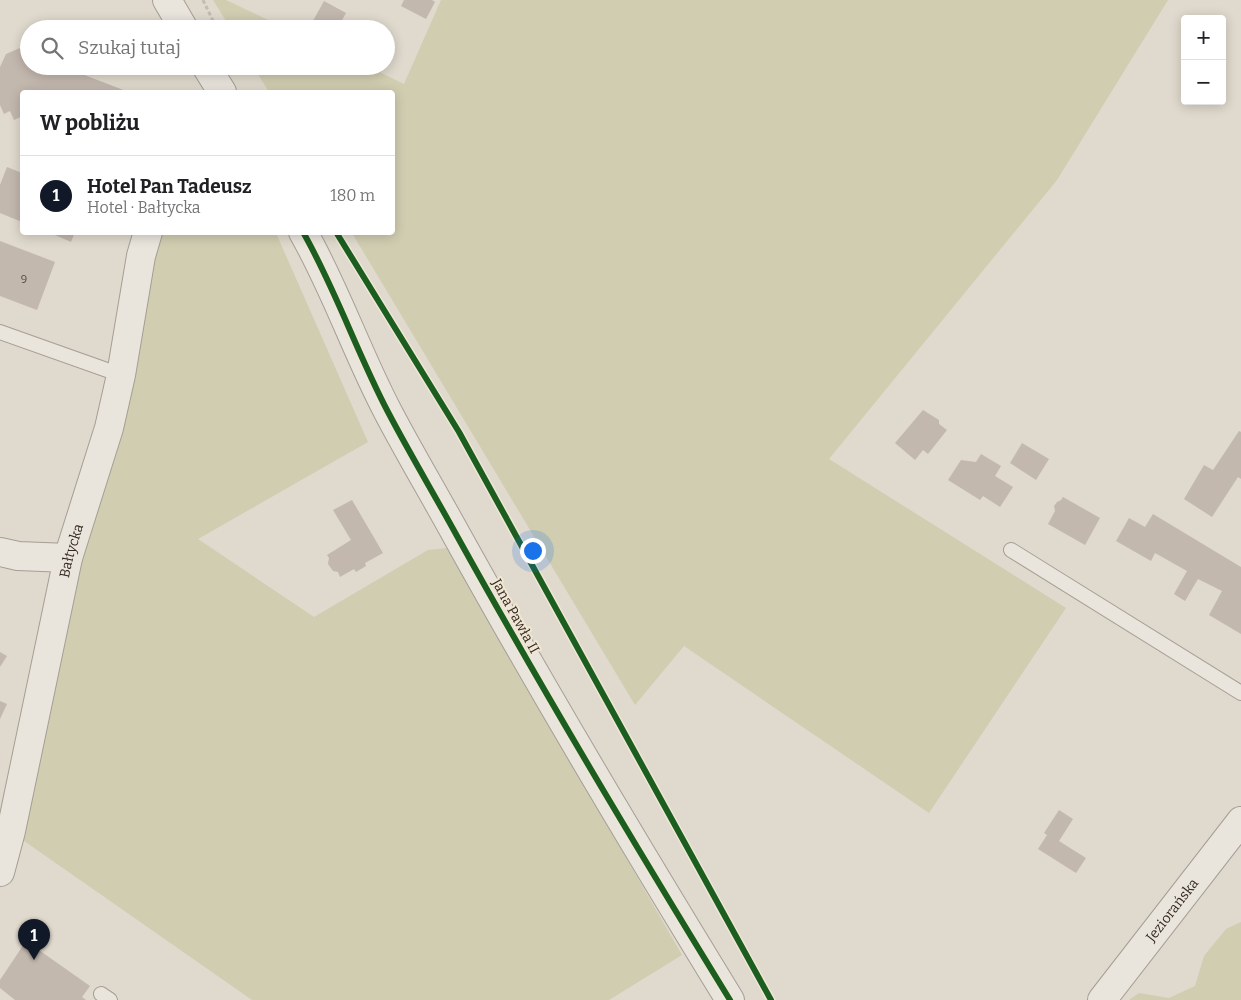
<!DOCTYPE html>
<html lang="pl">
<meta charset="utf-8">
<style>
body{margin:0;font-family:Bitter,serif;background:#f6f6f6;color:#202124}
.controls{position:absolute;right:15px;top:15px;display:grid;overflow:hidden;border-radius:5px;box-shadow:0 2px 12px #0003}
.controls button{width:45px;height:45px;display:grid;place-items:center;padding:0;border:0;border-bottom:1px solid #e0e0e0;background:#fff;color:#202124;font:25px sans-serif}
.you{position:absolute;left:532px;top:550px;width:18px;height:18px;margin:-12px;border:4px solid #fff;border-radius:50%;background:#1a73e8;box-shadow:0 0 0 8px #1a73e833}
.badge{display:grid;place-items:center;width:32px;height:32px;border-radius:50%;background:#111827;color:#fff;font-size:16px;font-weight:700}
.pin{position:absolute;translate:-50% -41px;filter:drop-shadow(0 1px 2px #0008)}
.pin::after{content:'';position:absolute;top:26px;width:18px;height:15px;background:inherit;clip-path:polygon(0 0,100% 0,50% 100%)}
.list{margin:0;padding:0;list-style:none}
h2{display:flex;justify-content:space-between;align-items:center;height:65px;margin:0;padding:0 20px;font-size:21px}
h2 small{font-size:16px;font-weight:400;color:#757577}
.list li{display:grid;grid-template-columns:32px 1fr auto;gap:15px;align-items:center;box-sizing:border-box;height:80px;padding:0 20px;border-top:1px solid #e0e0e0}
.list b{display:block;font-size:19px;white-space:nowrap}
.list p{margin:0;font-size:16px;white-space:nowrap;color:#757577}
.list em{font-size:16px;font-style:normal;color:#757577}
.icon{flex:none;width:28px;height:28px;fill:none;stroke:currentColor;stroke-width:2;stroke-linecap:round;stroke-linejoin:round}
.map{position:relative;flex:none;width:1241px;height:1000px;overflow:hidden}
.search{position:absolute;background:#fff;box-shadow:0 2px 12px #0003;left:20px;top:20px;width:375px;height:55px;display:flex;align-items:center;gap:12px;box-sizing:border-box;padding:0 18px;border-radius:28px;color:#757577;font-size:19px}
.panel{position:absolute;background:#fff;box-shadow:0 2px 12px #0003;left:20px;top:90px;width:375px;height:145px;border-radius:5px}
.map>svg:first-child{display:block}
.green{fill:#d0cdb1}
.building{fill:#c3b8ae}
.lines{fill:none;stroke-linecap:round;stroke-linejoin:round}
.lane-casing{stroke:#a59e95;stroke-width:16}
.street-casing{stroke:#a59e95;stroke-width:30}
.path{stroke:#c1bcb4;stroke-width:3;stroke-dasharray:4 2.5;stroke-linecap:butt}
.lane{stroke:#e9e5dd;stroke-width:14}
.street{stroke:#e9e5dd;stroke-width:28}
.cycleway-casing{stroke:#f0e6d4;stroke-width:9}
.cycleway{stroke:#1b5e20;stroke-width:6}
.labels{text-anchor:middle;stroke-width:4;stroke-linejoin:round;paint-order:stroke}
.number-label{font-size:11px;fill:#574b43}
.street-label{font-size:14px;fill:#33271f;stroke:#f0e6d4}
</style>
<div class="map">
<svg width="1241" height="1000" viewBox="0 0 1241 1000">
<rect width="100%" height="100%" fill="#e0d9cd"/>
<g class="green">
<path d="M213,0H226L287,29H231Z"/>
<path d="M441,0H1168L1057,180L829,459L1066,608L929,813L684,646L635,705L352,233L392,232V92H269L253,66H367L404,84Z"/>
<path d="M160,233H276L368,442L198,539L314,617L428,550L448,548L682,955L609,1000H252L17,836L68,610Z"/>
<path d="M1241,922V1000H1129L1139,993L1169,998L1195,986L1204,956L1226,929Z"/>
</g>
<g class="building">
<path d="M404,0H432L435,2L426,19L401,6Z"/>
<path d="M324,1L346,13L337,29L309,28Z"/>
<path d="M20,48L25,56L29,55V66H65L67,70L74,71L126,91L125,92H22V121L21,117L14,120L10,111L4,114L0,105V67L6,54Z"/>
<path d="M7,167L22,173V222L0,213V185Z"/>
<path d="M48,232H75L71,242Z"/>
<path d="M0,241L55,262L37,310L0,296Z"/>
<path d="M923,410L939,420V424L947,430L928,454L923,450L915,460L895,443Z"/>
<path d="M1239,431L1241,432V479L1238,477L1212,517L1184,499L1204,465L1213,470Z"/>
<path d="M1022,443L1049,459L1036,480L1010,463Z"/>
<path d="M981,454L1001,466L995,476L1013,487L1000,507L983,496L980,500L948,480L961,460L976,462Z"/>
<path d="M1063,497L1100,518L1085,545L1048,524L1055,511L1054,506L1057,502L1061,500Z"/>
<path d="M352,500L383,553L365,563L366,566L356,572L354,569L340,577L338,572L333,571L328,564L329,558L327,555L351,540L333,510Z"/>
<path d="M1153,514L1241,567V634L1209,615L1222,591L1198,579L1185,601L1174,594L1187,571L1155,553L1151,561L1116,541L1129,518L1145,527Z"/>
<path d="M0,652L7,656L0,667Z"/>
<path d="M0,701L7,704L0,719Z"/>
<path d="M1059,810L1073,819L1059,841L1086,858L1076,873L1038,849L1047,835L1044,833Z"/>
<path d="M26,941L90,986L82,997L86,1000H15L0,988V980Z"/>
</g>
<g class="lines">
<defs>
<g id="lane">
<path d="M0,332L121,375"/>
<path d="M1011,550L1241,693"/>
<path d="M101,994L110,1000"/>
</g>
<g id="street">
<path d="M167,0L184,29"/>
<path d="M206,66L222,92"/>
<path d="M303,232C336,290 357,353 388,412C410,454 434,494 457,536C544,693 636,847 730,1000"/>
<path d="M0,552L18,556L68,558"/>
<path id="s1" d="M0,872L11,831L68,558L109,428L121,375L141,256L148,232"/>
<path id="s2" d="M1102,1000L1241,821"/>
</g>
</defs>
<use href="#lane" class="lane-casing"/>
<use href="#street" class="street-casing"/>
<path class="path" d="M203,0L217,29"/>
<use href="#lane" class="lane"/>
<use href="#street" class="street"/>
<defs>
<g id="cycleway">
<path d="M303,232C336,290 357,353 388,412C410,454 434,494 457,536C544,693 636,847 730,1000"/>
<path d="M336,232L459,432L771,1000"/>
</g>
</defs>
<use href="#cycleway" class="cycleway-casing"/>
<use href="#cycleway" class="cycleway"/>
</g>
<g class="labels">
<g class="number-label">
<text x="24" y="283">9</text>
</g>
<g class="street-label">
<text dy="5" stroke="none"><textPath href="#s1" startOffset="329">Bałtycka</textPath></text>
<text transform="translate(516 616) rotate(61)" y="5">Jana Pawła II</text>
<text dy="5" stroke="none"><textPath href="#s2" startOffset="114">Jeziorańska</textPath></text>
</g>
</g>
</svg>
<div class="controls">
<button>+</button>
<button>−</button>
</div>
<div class="you"></div>
<div class="pin badge" style="left:34px;top:960px">1</div>
<div class="search"><svg class="icon" aria-label="search" viewBox="0 0 24 24"><circle cx="10" cy="10" r="6"/><path d="M15 15l6 6"/></svg>Szukaj tutaj</div>
<section class="panel">
<h2>W pobliżu<small></small></h2>
<ul class="list">
<li><span class="badge">1</span><div><b>Hotel Pan Tadeusz</b><p>Hotel · Bałtycka</p></div><em>180 m</em></li>
</ul>
</section>
</div>
